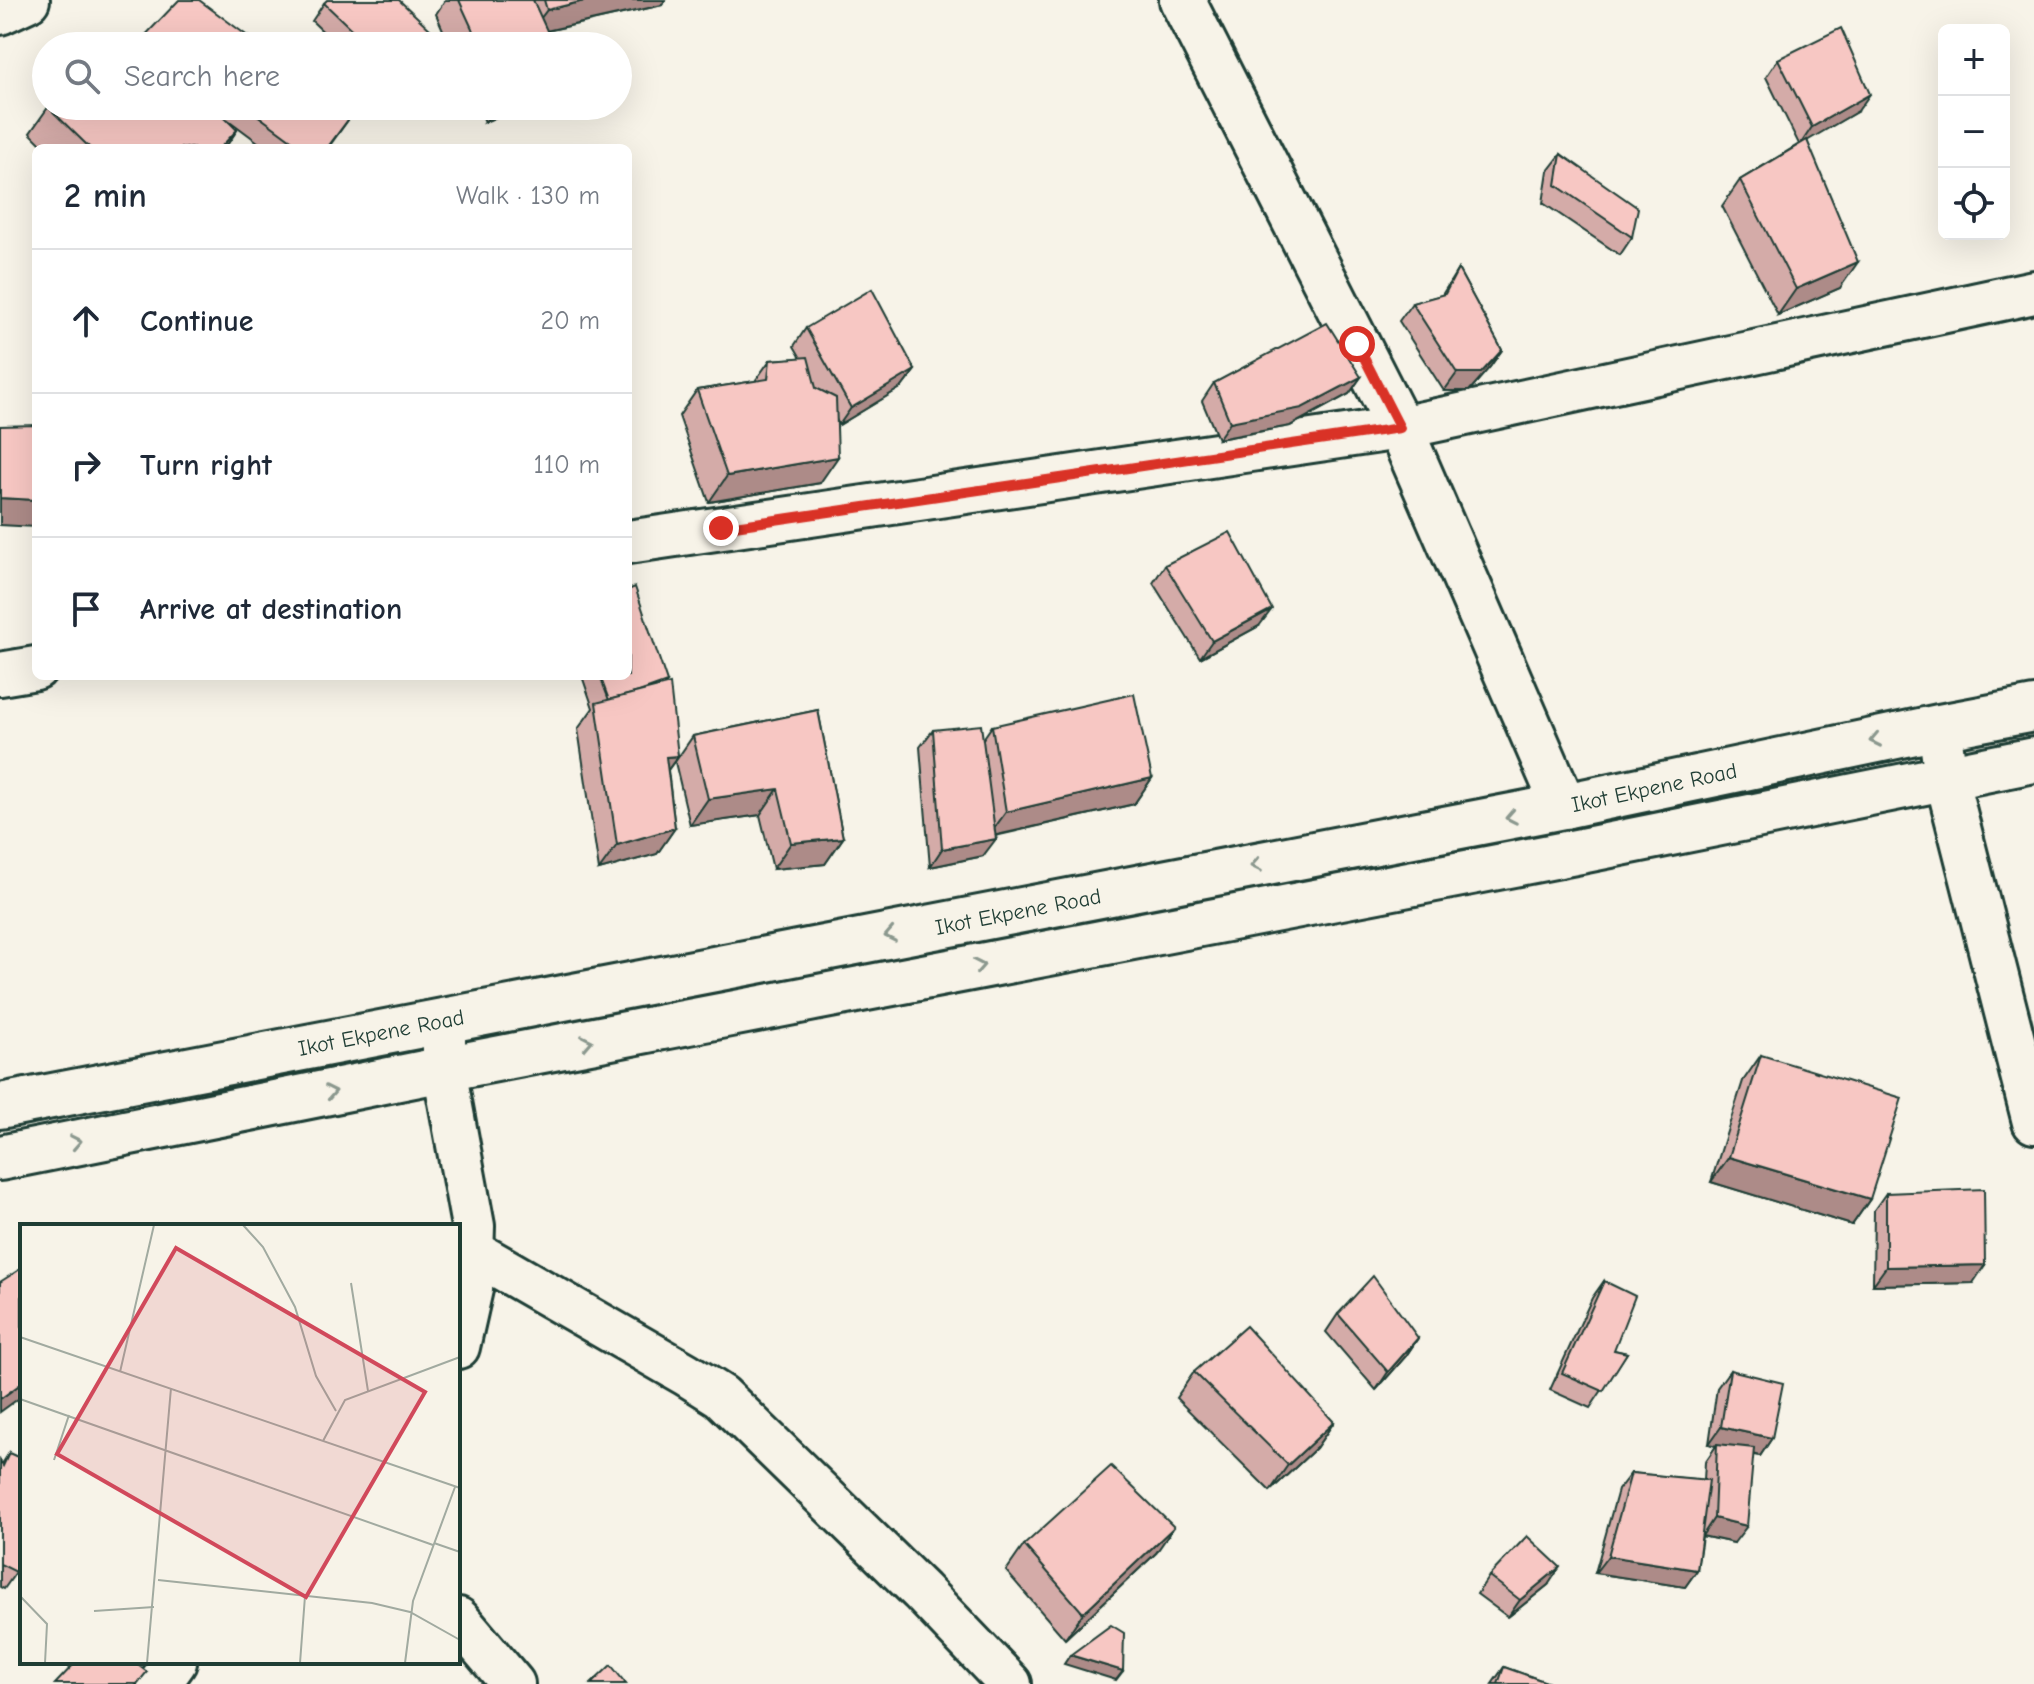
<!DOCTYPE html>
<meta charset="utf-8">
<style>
body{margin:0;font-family:"Comic Neue",sans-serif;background:#f2f2f3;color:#1f2937}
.controls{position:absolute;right:24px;top:24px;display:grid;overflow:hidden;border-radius:12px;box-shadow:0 8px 32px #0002}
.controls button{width:72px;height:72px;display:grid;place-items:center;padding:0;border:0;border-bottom:2px solid #e0e1e3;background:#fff;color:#1f2937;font:40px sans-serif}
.stop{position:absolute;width:24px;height:24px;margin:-18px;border:6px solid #d93025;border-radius:50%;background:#fff}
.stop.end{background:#d93025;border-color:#fff;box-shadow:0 2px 8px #0008}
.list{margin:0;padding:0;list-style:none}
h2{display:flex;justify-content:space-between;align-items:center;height:104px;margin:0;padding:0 32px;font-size:34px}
h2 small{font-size:26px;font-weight:400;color:#747a83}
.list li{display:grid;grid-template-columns:52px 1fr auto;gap:24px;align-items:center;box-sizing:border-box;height:144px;padding:0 32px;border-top:2px solid #e0e1e3}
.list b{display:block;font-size:30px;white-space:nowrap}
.list em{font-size:26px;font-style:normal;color:#747a83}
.icon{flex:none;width:44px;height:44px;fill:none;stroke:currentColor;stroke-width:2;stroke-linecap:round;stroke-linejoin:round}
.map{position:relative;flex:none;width:2034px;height:1684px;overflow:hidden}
.search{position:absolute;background:#fff;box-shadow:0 8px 32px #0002;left:32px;top:32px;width:600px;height:88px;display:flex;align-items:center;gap:20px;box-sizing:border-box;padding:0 28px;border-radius:44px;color:#747a83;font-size:30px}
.panel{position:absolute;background:#fff;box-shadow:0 8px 32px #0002;left:32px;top:144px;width:600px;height:536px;border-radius:12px}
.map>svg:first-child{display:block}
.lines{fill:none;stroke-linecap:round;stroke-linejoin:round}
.minor-casing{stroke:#1f3d34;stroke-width:48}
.tertiary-casing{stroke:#1f3d34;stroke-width:50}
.trunk-casing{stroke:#1f3d34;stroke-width:50}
.minor{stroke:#f7f3e8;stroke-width:42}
.tertiary{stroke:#f7f3e8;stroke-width:44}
.trunk{stroke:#f7f3e8;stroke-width:44}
.wall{fill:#d4aba8;stroke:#1f3d34;stroke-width:2}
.shaded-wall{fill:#ad8b88;stroke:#1f3d34;stroke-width:2}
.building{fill:#f7c7c3;stroke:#1f3d34;stroke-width:2}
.oneway{stroke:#8b988e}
.route{stroke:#d93025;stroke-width:10}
.labels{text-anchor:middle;stroke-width:8;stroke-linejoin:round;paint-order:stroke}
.street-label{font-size:22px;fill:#1f3d34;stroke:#f7f3e8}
.inset-road{fill:none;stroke:#a1aaa0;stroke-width:2}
.view{fill:#d1495b;fill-opacity:0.15;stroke:#d1495b;stroke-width:4}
.inset-edge{fill:none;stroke:#1f3d34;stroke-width:4}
</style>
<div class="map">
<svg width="2034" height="1684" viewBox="0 0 2034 1684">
<rect width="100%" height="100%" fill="#f7f3e8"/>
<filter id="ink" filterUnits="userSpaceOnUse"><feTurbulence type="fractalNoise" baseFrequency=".0125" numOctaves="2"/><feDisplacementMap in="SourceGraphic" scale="16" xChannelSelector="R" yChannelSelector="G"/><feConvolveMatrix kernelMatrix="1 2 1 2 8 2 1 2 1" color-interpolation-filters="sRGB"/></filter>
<g filter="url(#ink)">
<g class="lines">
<defs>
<g id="minor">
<path d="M0,13L28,0"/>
<path d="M628,542L1400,428L2034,292"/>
<path d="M0,674L36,668"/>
<path d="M1939,727L1946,777L2034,1122"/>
<path d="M444,1032V1069L473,1226L471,1289L458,1347"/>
<path d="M472,1251L686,1374L721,1396L921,1591L1010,1684"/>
<path d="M458,1619L513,1684"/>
<path d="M159,1684L175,1662"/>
</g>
<path id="tertiary" d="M1182,0L1400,428L1564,806"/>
<g id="trunk">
<path d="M0,1106L1564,806L1939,727L2034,709"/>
<path d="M0,1158L444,1069L1581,851L2034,760"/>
</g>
</defs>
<use href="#minor" class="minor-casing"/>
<use href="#tertiary" class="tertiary-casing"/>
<use href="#trunk" class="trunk-casing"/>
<use href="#minor" class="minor"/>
<use href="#tertiary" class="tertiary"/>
<use href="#trunk" class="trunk"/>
</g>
<g class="wall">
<path d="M445,0H665L662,5L547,31L554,46H450L436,14Z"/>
<path d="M324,3L422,46H338L312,21Z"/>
<path d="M1778,59L1858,111L1807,140L1840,288L1778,315L1722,206L1740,180L1799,144L1766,77Z"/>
<path d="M49,106L187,115L224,116L231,106H352L356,109L328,148H266L227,119L237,130L225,148H45L30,133Z"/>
<path d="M478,106H521L485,122Z"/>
<path d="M1561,154L1632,237L1620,255L1543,203L1548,171Z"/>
<path d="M1458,269L1502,350L1490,367L1469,391H1444L1399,321L1412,303L1442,295Z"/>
<path d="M806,328L915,370L902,387L839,425L837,421L820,483L709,502L679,416L697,390L755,381L770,360L801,358L794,346Z"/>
<path d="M1361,377L1349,394L1290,426L1218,439L1202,401L1214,383Z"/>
<path d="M1165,565L1259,626L1200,658L1153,583Z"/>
<path d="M582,676H628L667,682L664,686L678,756L668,770L675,828L657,854L599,870L578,729L593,708Z"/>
<path d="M818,710L843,838L825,864L773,869L760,815L690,825L675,762L693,736Z"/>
<path d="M992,726L1152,778L1134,804L995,836L983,856L930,867L920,747L933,730L983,739Z"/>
<path d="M1761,1055L1870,1199L1852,1225L1711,1182L1743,1081Z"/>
<path d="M1886,1193L1973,1283L1873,1285L1874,1210Z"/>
<path d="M1604,1281L1614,1350L1627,1353L1590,1408L1550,1390L1592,1298Z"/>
<path d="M1338,1314L1418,1338L1406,1356L1376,1390L1326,1332Z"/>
<path d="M1730,1370L1772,1438L1760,1456L1753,1455L1734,1543L1702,1536L1697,1570L1685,1587L1595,1573L1618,1490L1631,1473L1704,1480L1705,1462L1716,1446L1709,1444L1717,1388Z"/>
<path d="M1194,1372L1334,1422L1316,1448L1270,1491L1176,1398Z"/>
<path d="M9,1453L16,1572L4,1589L0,1587V1461L2,1464Z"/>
<path d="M1024,1545L1156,1553L1065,1639L1006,1571Z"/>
<path d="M1489,1576L1548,1585L1508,1617L1477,1594Z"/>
<path d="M1504,1667L1552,1684H1492Z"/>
</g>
<g class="shaded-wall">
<path d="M588,0H665L662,5L528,35L547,10Z"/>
<path d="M1870,94L1858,111L1800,145L1812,127Z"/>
<path d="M497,106H521L485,122Z"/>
<path d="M237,130L225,148H220Z"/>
<path d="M1858,262L1840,288L1778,315L1796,289Z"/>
<path d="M1502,350L1490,367L1469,391H1444L1457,373Z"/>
<path d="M915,370L902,387L839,425L851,408Z"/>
<path d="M1361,377L1349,394L1290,426L1218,439L1230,422Z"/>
<path d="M838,457L820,483L709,502L727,476Z"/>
<path d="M0,498L36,500V527L0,525Z"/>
<path d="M1272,609L1259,626L1200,658L1212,641Z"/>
<path d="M678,756L659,782L666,757Z"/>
<path d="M1152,778L1134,804L988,837L1006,812Z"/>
<path d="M778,789L760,815L690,825L708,799Z"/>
<path d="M675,828L657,854L599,870L617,845Z"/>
<path d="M843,838L825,864L773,869L791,843Z"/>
<path d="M996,839L983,856L930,867L942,849Z"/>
<path d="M1729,1157L1870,1199L1852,1225L1711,1182Z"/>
<path d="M1985,1265L1973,1283L1873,1285L1886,1267Z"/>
<path d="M1418,1338L1406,1356L1376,1390L1388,1372Z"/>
<path d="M22,1383V1396L0,1412V1399Z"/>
<path d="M1334,1422L1316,1448L1270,1491L1288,1465Z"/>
<path d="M1721,1427L1772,1438L1760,1456L1717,1446V1444L1716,1446L1709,1444Z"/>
<path d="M1714,1518L1747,1526L1734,1543L1702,1536Z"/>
<path d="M1174,1527L1156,1553L1065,1639L1083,1613Z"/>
<path d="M1608,1556L1697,1570L1685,1587L1595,1573Z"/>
<path d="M1560,1567L1548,1585L1508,1617L1520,1600Z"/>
<path d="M1070,1655L1123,1671L1116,1680L1064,1664Z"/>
</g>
<g class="building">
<path d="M179,0H199L257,43L254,46L136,45Z"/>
<path d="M327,0H399L432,31L418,46H369L324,3Z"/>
<path d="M459,0H533L554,46H480Z"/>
<path d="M544,0H588L547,10Z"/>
<path d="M1841,28L1870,94L1812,127L1778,59Z"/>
<path d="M49,106H177L187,115L196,106H213L237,130L220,148H90L48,107Z"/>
<path d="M245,106H352L356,109L327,148H302Z"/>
<path d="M1807,140L1858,262L1796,289L1740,180Z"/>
<path d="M1561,154L1638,208L1632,237L1556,185Z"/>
<path d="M1458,269L1502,350L1481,373H1457L1412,303L1445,294Z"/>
<path d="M872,289L915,370L851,408L806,328Z"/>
<path d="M1327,323L1361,377L1302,408L1230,422L1214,383Z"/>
<path d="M808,357L816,388L836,398L838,457L727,476L697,390L768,379L770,360Z"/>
<path d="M36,425V500L0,498V426Z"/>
<path d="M1230,532L1272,609L1212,641L1165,565Z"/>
<path d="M635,587L667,682L639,692L609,700L600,676H628V590Z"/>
<path d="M670,684L678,756L666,757L675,828L617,845L596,703Z"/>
<path d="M1134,694L1152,778L1006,812L992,726Z"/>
<path d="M818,710L843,838L791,843L778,789L708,799L693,736Z"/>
<path d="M981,725L996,839L942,849L933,730Z"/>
<path d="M1761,1055L1902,1098L1870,1199L1729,1157Z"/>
<path d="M1984,1189L1985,1265L1886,1267V1193Z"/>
<path d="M22,1268V1383L0,1399V1282Z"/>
<path d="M1373,1276L1418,1338L1388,1372L1338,1314Z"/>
<path d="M1604,1281L1635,1296L1614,1350L1627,1353L1603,1391L1562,1373Z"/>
<path d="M1246,1326L1334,1422L1288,1465L1194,1372Z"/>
<path d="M1730,1370L1783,1383L1772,1438L1721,1427Z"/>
<path d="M1717,1444L1754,1448L1747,1526L1714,1518Z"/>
<path d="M9,1453L22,1459V1559L16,1572L0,1564V1461L3,1466Z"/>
<path d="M1111,1466L1174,1527L1083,1613L1024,1545Z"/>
<path d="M1631,1473L1709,1480L1697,1570L1608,1556Z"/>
<path d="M1527,1536L1560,1567L1520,1600L1489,1576Z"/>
<path d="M1111,1625L1124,1633L1123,1671L1070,1655Z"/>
<path d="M76,1662H134L147,1672L137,1684H55Z"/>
<path d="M611,1665L626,1684H591Z"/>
<path d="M1504,1667L1552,1684H1498Z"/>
</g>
<defs><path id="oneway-chevron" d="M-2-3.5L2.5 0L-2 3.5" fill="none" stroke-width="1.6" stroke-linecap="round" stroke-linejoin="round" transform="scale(2)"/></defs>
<g class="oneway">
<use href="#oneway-chevron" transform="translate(1875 740) rotate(168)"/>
<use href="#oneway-chevron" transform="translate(1511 817) rotate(169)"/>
<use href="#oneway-chevron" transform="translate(1256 865) rotate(169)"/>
<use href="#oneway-chevron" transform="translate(890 935) rotate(169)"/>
<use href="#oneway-chevron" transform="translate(979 966) rotate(-11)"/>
<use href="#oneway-chevron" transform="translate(587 1042) rotate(-11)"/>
<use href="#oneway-chevron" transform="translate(331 1092) rotate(-11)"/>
<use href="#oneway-chevron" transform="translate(76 1142) rotate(-11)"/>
</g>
</g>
<g class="lines" filter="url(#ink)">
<path class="route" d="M721,528L1400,428L1357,344"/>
</g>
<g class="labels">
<g class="street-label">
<text transform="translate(1654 787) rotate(-12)" y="8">Ikot Ekpene Road</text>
<text transform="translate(1018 911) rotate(-11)" y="8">Ikot Ekpene Road</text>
<text transform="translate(381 1032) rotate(-11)" y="8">Ikot Ekpene Road</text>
</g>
</g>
<g transform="translate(20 1224)">
<rect width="440" height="440" fill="#f7f3e8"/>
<path class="inset-road" d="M223,1L243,23L275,83L296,152L316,187M331,59L348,167M0,113L440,264M100,148L134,1M0,175L413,321M303,217L325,176L440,133M34,236L49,191M414,319L440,328M138,356L352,379L390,388L440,416M0,372L27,400L25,439M74,387L134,383M127,439L151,164M280,439L285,372M385,439L393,377L435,263"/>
<path class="view" d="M156,24L405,168L286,373L37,230Z"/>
<rect width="440" height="440" class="inset-edge"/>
</g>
</svg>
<div class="controls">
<button>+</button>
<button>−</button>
<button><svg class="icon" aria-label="locate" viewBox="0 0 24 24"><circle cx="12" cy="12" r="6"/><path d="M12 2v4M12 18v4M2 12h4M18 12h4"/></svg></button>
</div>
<div class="stop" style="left:1357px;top:344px"></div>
<div class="stop end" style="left:721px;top:528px"></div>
<div class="search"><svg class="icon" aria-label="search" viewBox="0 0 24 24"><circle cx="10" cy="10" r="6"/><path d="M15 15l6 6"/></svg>Search here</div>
<section class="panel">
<h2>2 min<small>Walk · 130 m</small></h2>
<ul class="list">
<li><svg class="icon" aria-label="ahead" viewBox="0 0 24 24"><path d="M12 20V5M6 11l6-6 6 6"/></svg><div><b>Continue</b></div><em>20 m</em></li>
<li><svg class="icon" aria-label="right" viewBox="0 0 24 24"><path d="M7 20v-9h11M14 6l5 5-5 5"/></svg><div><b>Turn right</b></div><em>110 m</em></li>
<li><svg class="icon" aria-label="arrive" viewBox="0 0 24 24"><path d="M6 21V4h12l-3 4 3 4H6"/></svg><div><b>Arrive at destination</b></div></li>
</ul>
</section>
</div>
